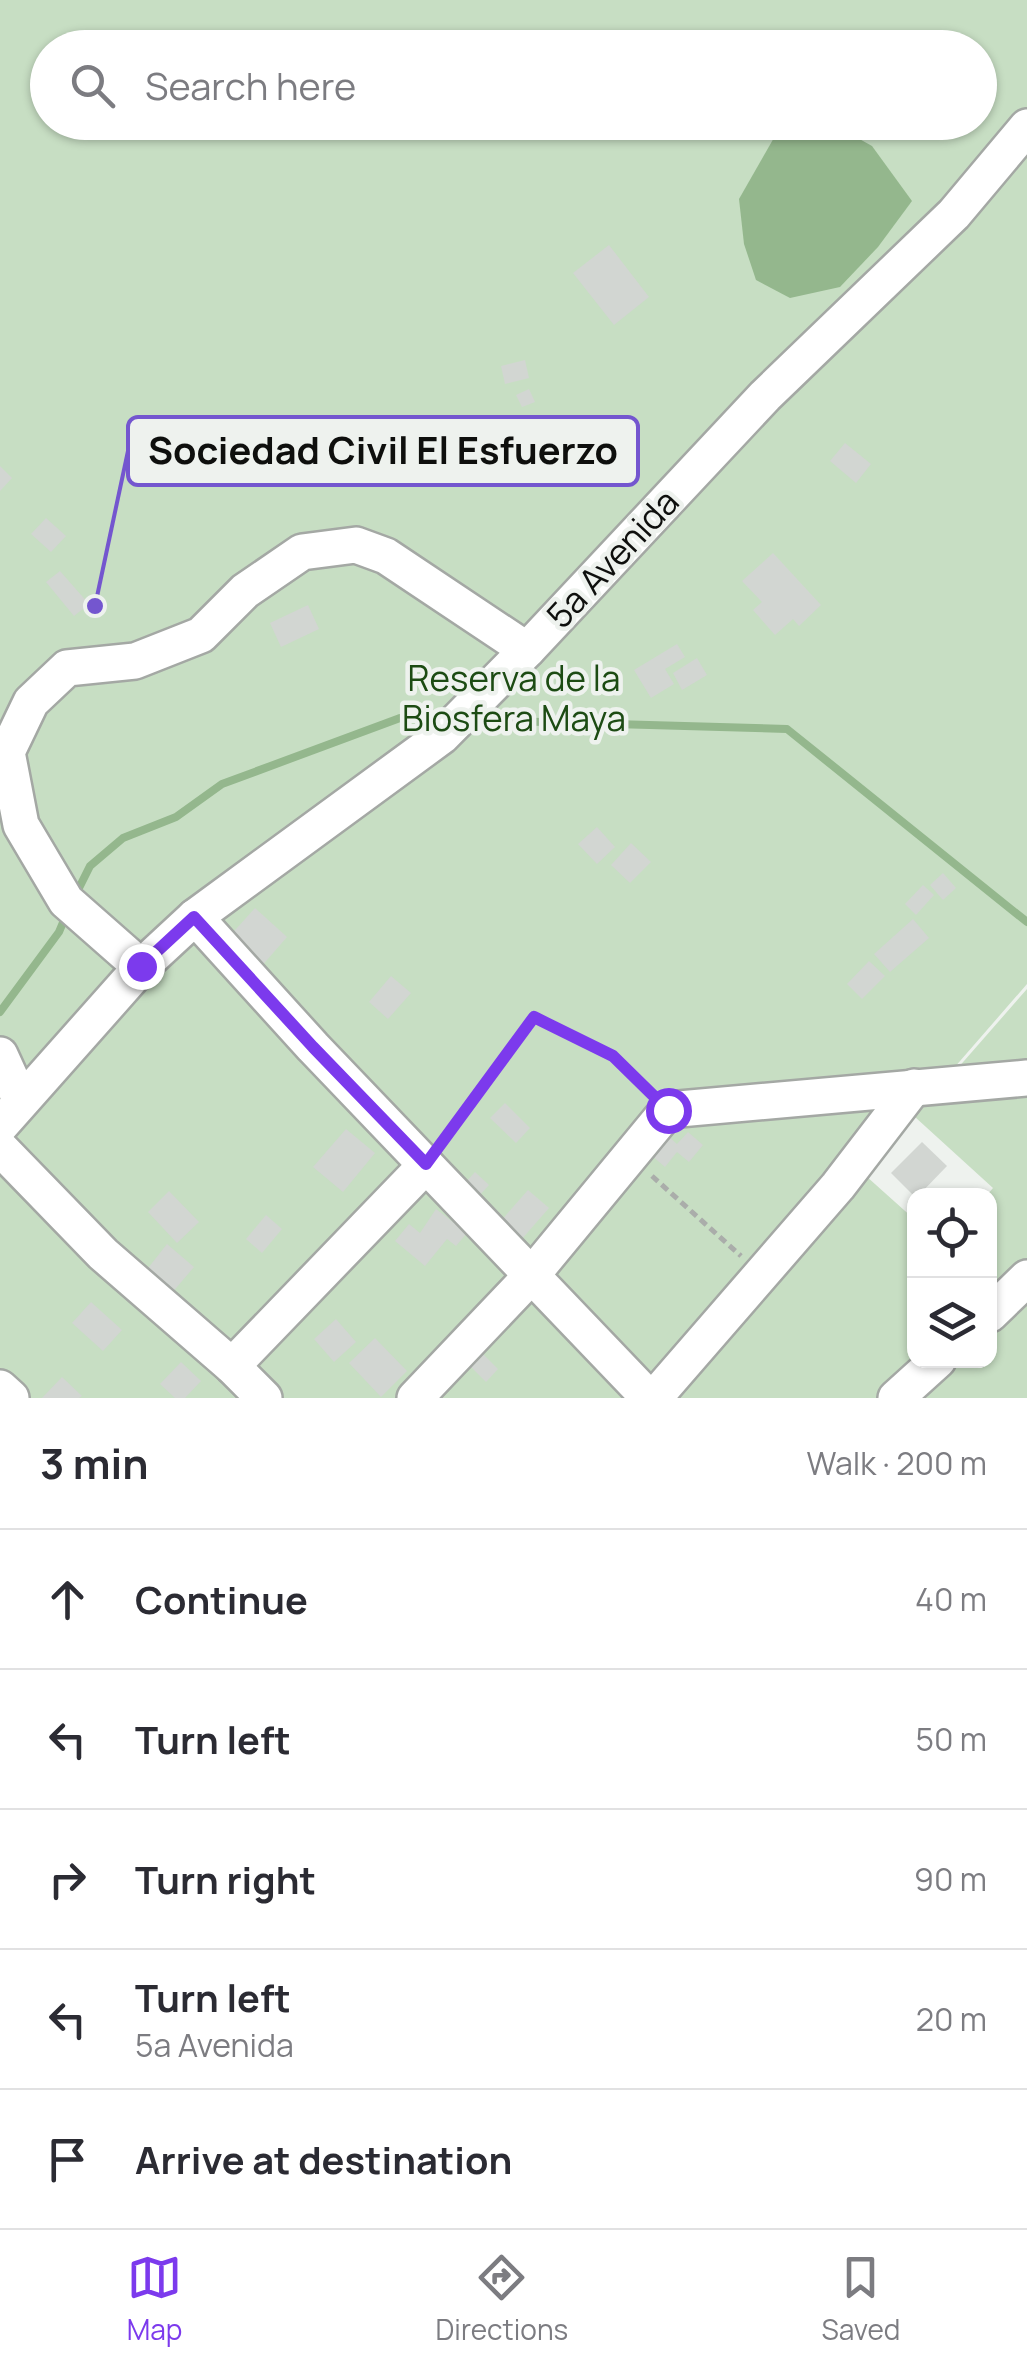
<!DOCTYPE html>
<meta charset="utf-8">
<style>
body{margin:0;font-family:Manrope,sans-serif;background:#f2f2f3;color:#2b2b33}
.controls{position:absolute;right:30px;bottom:30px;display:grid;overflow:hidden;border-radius:20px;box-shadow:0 2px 8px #0004}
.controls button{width:90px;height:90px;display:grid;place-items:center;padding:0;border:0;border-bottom:2px solid #e1e1e2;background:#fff;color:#2b2b33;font:50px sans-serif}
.stop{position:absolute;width:30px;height:30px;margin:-22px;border:8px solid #7c3aed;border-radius:50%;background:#fff}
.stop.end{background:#7c3aed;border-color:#fff;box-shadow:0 2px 10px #0008}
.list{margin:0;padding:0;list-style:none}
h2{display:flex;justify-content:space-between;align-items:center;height:130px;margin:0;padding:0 40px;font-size:42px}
h2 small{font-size:32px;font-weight:400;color:#7c7c81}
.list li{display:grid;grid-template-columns:65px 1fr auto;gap:30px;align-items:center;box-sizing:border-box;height:140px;padding:0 40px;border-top:2px solid #e1e1e2}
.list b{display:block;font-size:38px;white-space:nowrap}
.list p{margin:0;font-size:32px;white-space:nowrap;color:#7c7c81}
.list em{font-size:32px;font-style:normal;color:#7c7c81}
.icon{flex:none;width:55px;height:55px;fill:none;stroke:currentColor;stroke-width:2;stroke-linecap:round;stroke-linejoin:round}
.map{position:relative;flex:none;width:1027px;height:1398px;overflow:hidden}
.search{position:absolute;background:#fff;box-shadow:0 2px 8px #0004;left:30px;right:30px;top:30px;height:110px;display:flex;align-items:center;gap:25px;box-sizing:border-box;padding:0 35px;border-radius:55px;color:#7c7c81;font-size:38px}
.sheet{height:830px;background:#fff}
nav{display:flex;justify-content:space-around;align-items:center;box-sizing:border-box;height:140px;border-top:2px solid #e1e1e2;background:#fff;font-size:28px;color:#7c7c81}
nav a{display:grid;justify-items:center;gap:5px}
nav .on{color:#7c3aed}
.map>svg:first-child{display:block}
.green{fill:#c7dec3;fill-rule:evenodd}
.water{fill:#94b78d}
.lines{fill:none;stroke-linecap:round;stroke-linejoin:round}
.stream{stroke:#94b78d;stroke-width:8}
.building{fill:#d2d6d2}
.minor-casing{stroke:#a4a8a4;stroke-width:40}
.path{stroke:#aaadaa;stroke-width:5;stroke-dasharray:8 5;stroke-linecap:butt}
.minor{stroke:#fff;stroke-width:35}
.route{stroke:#7c3aed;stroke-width:12}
.labels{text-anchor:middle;stroke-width:9;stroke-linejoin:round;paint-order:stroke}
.street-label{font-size:35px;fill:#0e0f0d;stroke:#eef2ee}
.park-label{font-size:35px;fill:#1c4b13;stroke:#eef2ee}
.leader{fill:none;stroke:#7456cf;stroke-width:4}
.callout-dot{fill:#7456cf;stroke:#eef2ee;stroke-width:4}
.callout{fill:#eef2ee;stroke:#7456cf;stroke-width:4}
.callout-label{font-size:38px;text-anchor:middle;font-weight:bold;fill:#0e0f0d}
</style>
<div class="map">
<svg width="1027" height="1398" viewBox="0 0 1027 1398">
<rect width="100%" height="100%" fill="#eef2ee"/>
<g class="green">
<path d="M0,0H1027V984L667,1398H0ZM48,48H980V122H48Z"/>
<path d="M1027,989V1398H675L866,1176L914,1219V1360H990V1196L987,1195L993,1188L915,1117Z"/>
</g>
<path class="water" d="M829,122L872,146L912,201L878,247L840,287L790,298L756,280L744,244L739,199L779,129L797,123Z"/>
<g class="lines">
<g class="stream">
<path d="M475,720L787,729L1027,922"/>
<path d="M75,896L90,866L123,838L176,817L222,784L400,718L441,719"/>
<path d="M0,1012L59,932L67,913"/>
</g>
</g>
<g class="building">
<path d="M609,245L649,297L614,325L573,273Z"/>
<path d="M525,360L529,378L505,384L501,366Z"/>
<path d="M529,389L535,402L522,407L516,395Z"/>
<path d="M845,443L871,464L856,483L830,461Z"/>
<path d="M0,466L12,478L0,491Z"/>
<path d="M46,518L66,536L51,552L31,534Z"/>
<path d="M773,553L821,605L799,626L793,619L775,635L753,610L762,602L742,581Z"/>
<path d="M60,571L89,604L74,616L46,582Z"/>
<path d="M308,605L319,629L281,647L270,623Z"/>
<path d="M677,644L685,657L665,669L674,684L651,698L634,670Z"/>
<path d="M697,658L707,675L682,690L673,673Z"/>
<path d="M516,707L530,719L516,734L503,722Z"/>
<path d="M597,827L615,847L597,864L578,844Z"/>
<path d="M631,843L651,862L630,883L611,865Z"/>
<path d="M943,873L956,888L943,900L930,885Z"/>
<path d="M923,885L934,895L916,915L905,904Z"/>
<path d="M255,908L287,937L260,968L227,939Z"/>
<path d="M913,919L929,938L890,972L874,954Z"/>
<path d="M869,961L885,976L862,999L847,984Z"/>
<path d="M391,976L411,993L388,1019L369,1002Z"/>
<path d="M505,1103L530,1128L516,1143L490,1118Z"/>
<path d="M346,1129L375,1153L343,1192L313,1167Z"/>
<path d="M688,1132L703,1145L689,1162L677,1152L665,1167L651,1155L667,1135L677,1144Z"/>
<path d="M922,1142L947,1166L918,1196H914L891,1173Z"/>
<path d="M475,1172L489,1185L479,1196L465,1183Z"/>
<path d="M528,1190L549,1208L521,1240L500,1222Z"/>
<path d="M169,1191L199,1222L177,1243L148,1212Z"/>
<path d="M436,1209L467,1233L456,1246L447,1239L425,1266L395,1241L409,1224L420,1233Z"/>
<path d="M266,1215L282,1229L262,1253L246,1239Z"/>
<path d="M167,1244L194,1267L171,1294L145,1272Z"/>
<path d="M91,1302L122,1330L103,1351L72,1323Z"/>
<path d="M336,1319L356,1342L334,1362L314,1339Z"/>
<path d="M375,1338L407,1371L381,1397L349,1363Z"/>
<path d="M481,1352L498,1369L486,1382L469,1365Z"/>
<path d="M181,1362L201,1381L185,1398H175L160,1384Z"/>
<path d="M62,1377L82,1396L79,1398H42Z"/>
</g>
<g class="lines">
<defs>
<g id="minor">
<path d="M195,917L313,1047L649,1398"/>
<path d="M141,967L66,901L21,825L7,752L31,702L67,668L135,661L201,635L245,591L302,552L356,545L386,556L527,650"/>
<path d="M0,1055L21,1101"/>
<path d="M0,1126L141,967L195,917L442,736L527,650L765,396L954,214L1027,127"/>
<path d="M0,1148L103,1254L232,1366L264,1398"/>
<path d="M990,1314L1027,1278"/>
<path d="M232,1366L426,1165"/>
<path d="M0,1388L11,1398"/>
<path d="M415,1398L531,1276L668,1110L1027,1078"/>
<path d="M654,1398L838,1186L914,1087"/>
<path d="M896,1398L938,1360"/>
</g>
</defs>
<use href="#minor" class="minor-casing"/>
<g class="path">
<path d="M442,1142L534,1017L613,1056L650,1091"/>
<path d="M652,1176L741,1256"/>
</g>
<use href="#minor" class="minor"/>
</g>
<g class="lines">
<path class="route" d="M141,966L194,917L313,1047L426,1164L534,1017L613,1056L668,1110"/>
</g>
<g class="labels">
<g class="street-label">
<text transform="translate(613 559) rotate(-47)" y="12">5a Avenida</text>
</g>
<g class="park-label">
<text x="514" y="691">Reserva de la<tspan x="514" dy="40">Biosfera Maya</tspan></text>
</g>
</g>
<path class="leader" d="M95 606L128 451"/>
<circle class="callout-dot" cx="95" cy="606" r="10"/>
<rect class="callout" x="128" y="417" width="510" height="68" rx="10"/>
<g class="callout-label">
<text x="383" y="464">Sociedad Civil El Esfuerzo</text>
</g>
</svg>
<div class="controls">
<button><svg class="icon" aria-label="locate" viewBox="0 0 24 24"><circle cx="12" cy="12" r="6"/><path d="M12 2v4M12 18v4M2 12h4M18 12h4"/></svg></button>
<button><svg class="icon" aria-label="layers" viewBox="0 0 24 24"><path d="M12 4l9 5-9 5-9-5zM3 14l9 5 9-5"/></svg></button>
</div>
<div class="stop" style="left:668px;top:1110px"></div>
<div class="stop end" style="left:141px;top:966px"></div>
<div class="search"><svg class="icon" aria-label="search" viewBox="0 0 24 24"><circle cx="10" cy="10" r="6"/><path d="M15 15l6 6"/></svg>Search here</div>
</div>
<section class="sheet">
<h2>3 min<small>Walk · 200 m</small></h2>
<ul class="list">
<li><svg class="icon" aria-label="ahead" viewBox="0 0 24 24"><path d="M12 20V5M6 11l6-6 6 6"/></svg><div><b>Continue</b></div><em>40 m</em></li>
<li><svg class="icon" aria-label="left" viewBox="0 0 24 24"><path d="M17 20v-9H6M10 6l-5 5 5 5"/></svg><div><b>Turn left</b></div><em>50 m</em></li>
<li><svg class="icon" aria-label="right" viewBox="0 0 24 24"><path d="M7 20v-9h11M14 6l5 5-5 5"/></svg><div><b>Turn right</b></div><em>90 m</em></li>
<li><svg class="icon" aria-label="left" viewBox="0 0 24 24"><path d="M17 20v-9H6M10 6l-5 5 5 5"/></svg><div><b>Turn left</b><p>5a Avenida</p></div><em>20 m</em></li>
<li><svg class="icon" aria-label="arrive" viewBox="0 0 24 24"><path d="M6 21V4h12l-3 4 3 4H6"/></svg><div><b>Arrive at destination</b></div></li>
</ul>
</section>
<nav>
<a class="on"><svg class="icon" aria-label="map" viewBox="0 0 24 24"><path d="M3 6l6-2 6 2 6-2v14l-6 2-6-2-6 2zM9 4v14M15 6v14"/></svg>Map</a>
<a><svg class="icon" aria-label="directions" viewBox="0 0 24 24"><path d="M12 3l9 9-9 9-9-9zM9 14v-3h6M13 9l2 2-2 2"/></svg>Directions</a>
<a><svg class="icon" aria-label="saved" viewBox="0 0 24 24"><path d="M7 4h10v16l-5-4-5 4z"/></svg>Saved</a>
</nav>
